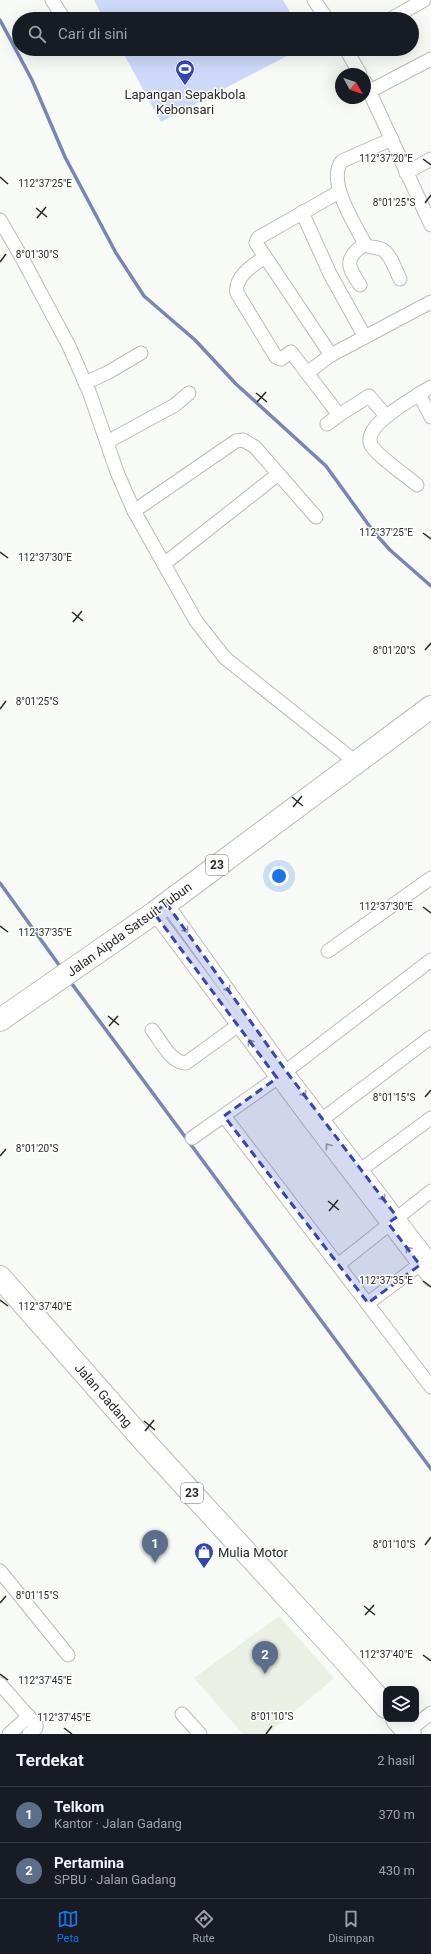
<!DOCTYPE html>
<html lang="id">
<meta charset="utf-8">
<style>
body{margin:0;font-family:Roboto,sans-serif;background:#242831;color:#f1f3f6}
.controls{position:absolute;right:12px;bottom:12px;display:grid;overflow:hidden;border-radius:8px;box-shadow:0 4px 16px #0002}
.controls button{width:36px;height:36px;display:grid;place-items:center;padding:0;border:0;border-bottom:1px solid #363941;background:#171b24;color:#f1f3f6;font:20px sans-serif}
.compass{position:absolute;left:335px;top:68px;width:36px;height:36px;border-radius:50%;background:#171b24;box-shadow:0 4px 16px #0002;rotate:130deg}
.you{position:absolute;left:279px;top:876px;width:14px;height:14px;margin:-10px;border:3px solid #fff;border-radius:50%;background:#1a73e8;box-shadow:0 0 0 6px #1a73e833}
.badge{display:grid;place-items:center;width:26px;height:26px;border-radius:50%;background:#1a73e8;color:#fff;font-size:13px;font-weight:700}
.pin{position:absolute;translate:-50% -33px;filter:drop-shadow(0 1px 2px #0008)}
.pin::after{content:'';position:absolute;top:21px;width:14px;height:12px;background:inherit;clip-path:polygon(0 0,100% 0,50% 100%)}
.list{margin:0;padding:0;list-style:none}
h2{display:flex;justify-content:space-between;align-items:center;height:52px;margin:0;padding:0 16px;font-size:17px}
h2 small{font-size:13px;font-weight:400;color:#9ea1a6}
.list li{display:grid;grid-template-columns:26px 1fr auto;gap:12px;align-items:center;box-sizing:border-box;height:56px;padding:0 16px;border-top:1px solid #363941}
.list b{display:block;font-size:15px;white-space:nowrap}
.list p{margin:0;font-size:13px;white-space:nowrap;color:#9ea1a6}
.list em{font-size:13px;font-style:normal;color:#9ea1a6}
.icon{flex:none;width:22px;height:22px;fill:none;stroke:currentColor;stroke-width:2;stroke-linecap:round;stroke-linejoin:round}
.map{position:relative;flex:none;width:431px;height:1734px;overflow:hidden}
.search{position:absolute;background:#171b24;box-shadow:0 4px 16px #0002;left:12px;right:12px;top:12px;height:44px;display:flex;align-items:center;gap:10px;box-sizing:border-box;padding:0 14px;border-radius:22px;color:#9ea1a6;font-size:15px}
.sheet{height:164px;background:#171b24}
nav{display:flex;justify-content:space-around;align-items:center;box-sizing:border-box;height:56px;border-top:1px solid #363941;background:#171b24;font-size:11px;color:#9ea1a6}
nav a{display:grid;justify-items:center;gap:2px}
nav .on{color:#1a73e8}
.map>svg:first-child{display:block}
.built{fill:#eaf0e4}
.green{fill:#cdd8fa}
.lines{fill:none;stroke-linecap:round;stroke-linejoin:round}
.stream{stroke:#7786b5;stroke-width:3.5}
.minor-casing{stroke:#babcb7;stroke-width:15}
.trunk-casing{stroke:#babcb7;stroke-width:24}
.minor{stroke:#fff;stroke-width:13}
.trunk{stroke:#fff;stroke-width:22}
.oneway{stroke:#9f9f9e}
.marked{fill:#3345b8;fill-opacity:0.2;stroke:#3345b8;stroke-width:3;stroke-dasharray:8 5;stroke-linejoin:round}
.ticks{fill:none;stroke:#292a28;stroke-width:1.5}
.labels{text-anchor:middle;stroke-width:3;stroke-linejoin:round;paint-order:stroke}
.shield{fill:#fff;stroke:#696a68;stroke-width:1}
.shield-label{font-size:12px;font-weight:bold;fill:#292a28}
.poi-label{font-size:13px;fill:#292a28;stroke:#fff}
.street-label{font-size:13px;fill:#292a28;stroke:#fff}
.ticks-label{font-size:10px;text-anchor:middle;fill:#292a28;stroke:#fff;stroke-width:3;stroke-linejoin:round;paint-order:stroke}
</style>
<div class="map">
<svg width="431" height="1734" viewBox="0 0 431 1734">
<rect width="100%" height="100%" fill="#f7faf5"/>
<path class="built" d="M279,1616L334,1678L267,1734H243L194,1678Z"/>
<g class="green">
<path d="M94,0H283L294,19H104Z"/>
<path d="M121,49H300L161,122Z"/>
</g>
<g class="lines">
<g class="stream">
<path d="M0,20L32,80L65,157L116,253L144,296L195,340L236,384L326,466L373,531L390,550L431,586"/>
<path d="M0,883L59,965"/>
<path d="M72,984L431,1469"/>
</g>
<defs>
<g id="minor">
<path d="M52,0L64,19"/>
<path d="M314,0L327,19"/>
<path d="M391,19L424,0"/>
<path d="M346,49L360,74"/>
<path d="M365,82L431,225"/>
<path d="M370,91L431,59"/>
<path d="M392,139L342,161C326,181 355,224 365,244C370,249 377,246 383,250C391,255 396,271 400,279"/>
<path d="M406,173L431,159"/>
<path d="M302,212L330,274L365,337"/>
<path d="M0,220L22,258L69,346L90,394L117,472L134,511L196,621L225,658L357,763"/>
<path d="M265,257C253,265 234,277 237,293L276,357L281,359L291,352L307,373L331,355L431,302"/>
<path d="M360,285C347,266 344,258 365,244"/>
<path d="M331,355L256,243L258,238L339,192"/>
<path d="M307,373L339,415L327,424"/>
<path d="M85,383L107,373L141,353"/>
<path d="M431,387L419,394L431,417"/>
<path d="M339,415L369,396L386,416"/>
<path d="M107,442L175,405L189,393"/>
<path d="M417,485C408,477 375,454 371,445C362,426 408,402 419,394"/>
<path d="M134,511L236,441L243,440L255,447L316,517"/>
<path d="M164,564L277,475"/>
<path d="M166,903L286,1071L431,1261"/>
<path d="M154,913L313,1126L431,1280"/>
<path d="M328,951L431,878"/>
<path d="M152,1030C161,1041 171,1063 186,1063L244,1021"/>
<path d="M224,1116L431,1387"/>
<path d="M316,1124L431,1037"/>
<path d="M192,1138L277,1078L431,960"/>
<path d="M355,1174L431,1118"/>
<path d="M338,1265L431,1191"/>
<path d="M368,1303L426,1260"/>
<path d="M0,1571L68,1655"/>
<path d="M0,1684L36,1725V1728L29,1734"/>
<path d="M182,1714L200,1734"/>
<path d="M408,1731L431,1713"/>
<path d="M9,1734L29,1716"/>
</g>
<g id="trunk">
<path d="M0,1020L154,913L431,707"/>
<path d="M0,1277L145,1442L341,1656L386,1707"/>
<path d="M397,1719L410,1734"/>
</g>
</defs>
<use href="#minor" class="minor-casing"/>
<use href="#trunk" class="trunk-casing"/>
<use href="#minor" class="minor"/>
<use href="#trunk" class="trunk"/>
</g>
<defs><path id="oneway-chevron" d="M-2-3.5L2.5 0L-2 3.5" fill="none" stroke-width="1.6" stroke-linecap="round" stroke-linejoin="round"/></defs>
<g class="oneway">
<use href="#oneway-chevron" transform="translate(186 930) rotate(54)"/>
<use href="#oneway-chevron" transform="translate(228 989) rotate(55)"/>
<use href="#oneway-chevron" transform="translate(250 1042) rotate(-127)"/>
<use href="#oneway-chevron" transform="translate(304 1094) rotate(53)"/>
<use href="#oneway-chevron" transform="translate(328 1146) rotate(-127)"/>
<use href="#oneway-chevron" transform="translate(383 1198) rotate(53)"/>
<use href="#oneway-chevron" transform="translate(408 1249) rotate(-127)"/>
</g>
<path class="marked" d="M166,903L286,1071L397,1217L388,1223L420,1265L368,1303L224,1116L277,1078L154,913Z"/>
<path class="ticks" d="M423,159L431,165M0,177L8,184M425,203L431,195M36,208L47,217M37,218L46,207M0,262L6,254M256,393L267,402M257,402L266,392M423,533L431,539M0,552L8,558M72,612L83,621M73,622L82,611M425,650L431,643M0,709L6,701M292,797L303,806M293,807L302,796M423,907L431,913M0,926L8,932M108,1016L119,1025M109,1026L118,1016M425,1097L431,1090M0,1156L6,1149M328,1201L339,1210M329,1211L338,1200M423,1281L431,1287M0,1300L8,1306M144,1421L155,1430M145,1431L154,1420M425,1545L431,1537M0,1603L6,1596M364,1606L375,1615M365,1615L374,1605M423,1655L431,1661M0,1674L8,1680M64,1728L72,1734M266,1734L272,1726"/>
<defs>
<symbol id="stadium-pin" viewBox="-11 -11 22 30"><path d="M0 17L-7.5 6A9.5 9.5 0 1 1 7.5 6Z" fill="#3345b8" stroke="#fff"/><path d="M0-5a6.5 5 0 1 0 0 10a6.5 5 0 1 0 0-10ZM-3.5-1.8h7v3.6h-7Z" fill="#fff"/></symbol>
<symbol id="shop-pin" viewBox="-11 -11 22 30"><path d="M0 17L-7.5 6A9.5 9.5 0 1 1 7.5 6Z" fill="#3345b8" stroke="#fff"/><path d="M-5-2.5h2.3a2.7 3.5 0 0 1 5.4 0H5L5.5 6h-11ZM-1.5-2.5h3a1.5 2.3 0 0 0-3 0Z" fill="#fff"/></symbol>
</defs>
<g fill-rule="evenodd">
<use href="#stadium-pin" x="174" y="58" width="22" height="30"/>
<use href="#shop-pin" x="193" y="1541" width="22" height="30"/>
</g>
<g class="labels">
<g class="shield">
<rect x="206" y="855" width="22" height="20" rx="3"/>
<rect x="181" y="1483" width="22" height="20" rx="3"/>
</g>
<g class="shield-label">
<text x="217" y="869">23</text>
<text x="192" y="1497">23</text>
</g>
<g class="poi-label">
<text x="185" y="99">Lapangan Sepakbola<tspan x="185" dy="15">Kebonsari</tspan></text>
<text x="218" y="1557" text-anchor="start">Mulia Motor</text>
</g>
<g class="street-label">
<text transform="translate(129 929) rotate(-36)" y="5">Jalan Aipda Satsuit Tubun</text>
<text transform="translate(104 1395) rotate(49)" y="5">Jalan Gadang</text>
</g>
</g>
<g class="ticks-label">
<text x="386" y="162">112°37'20"E</text>
<text x="45" y="187">112°37'25"E</text>
<text x="394" y="206">8°01'25"S</text>
<text x="37" y="258">8°01'30"S</text>
<text x="386" y="536">112°37'25"E</text>
<text x="45" y="561">112°37'30"E</text>
<text x="394" y="654">8°01'20"S</text>
<text x="37" y="705">8°01'25"S</text>
<text x="386" y="910">112°37'30"E</text>
<text x="45" y="936">112°37'35"E</text>
<text x="394" y="1101">8°01'15"S</text>
<text x="37" y="1152">8°01'20"S</text>
<text x="386" y="1284">112°37'35"E</text>
<text x="45" y="1310">112°37'40"E</text>
<text x="394" y="1548">8°01'10"S</text>
<text x="37" y="1599">8°01'15"S</text>
<text x="386" y="1658">112°37'40"E</text>
<text x="45" y="1684">112°37'45"E</text>
<text x="272" y="1720">8°01'10"S</text>
<text x="64" y="1721">112°37'45"E</text>
</g>
</svg>
<div class="controls">
<button><svg class="icon" aria-label="layers" viewBox="0 0 24 24"><path d="M12 4l9 5-9 5-9-5zM3 14l9 5 9-5"/></svg></button>
</div>
<svg class="compass" viewBox="-18 -18 36 36"><path d="M0-13l5 13h-10z" fill="#e53935"/><path d="M0 13l5-13h-10z" fill="#9ea1a6"/></svg>
<div class="you"></div>
<div class="pin badge" style="left:155px;top:1563px;background:#5c6f8a">1</div>
<div class="pin badge" style="left:265px;top:1674px;background:#5c6f8a">2</div>
<div class="search"><svg class="icon" aria-label="search" viewBox="0 0 24 24"><circle cx="10" cy="10" r="6"/><path d="M15 15l6 6"/></svg>Cari di sini</div>
</div>
<section class="sheet">
<h2>Terdekat<small>2 hasil</small></h2>
<ul class="list">
<li><span class="badge" style="background:#5c6f8a">1</span><div><b>Telkom</b><p>Kantor · Jalan Gadang</p></div><em>370 m</em></li>
<li><span class="badge" style="background:#5c6f8a">2</span><div><b>Pertamina</b><p>SPBU · Jalan Gadang</p></div><em>430 m</em></li>
</ul>
</section>
<nav>
<a class="on"><svg class="icon" aria-label="map" viewBox="0 0 24 24"><path d="M3 6l6-2 6 2 6-2v14l-6 2-6-2-6 2zM9 4v14M15 6v14"/></svg>Peta</a>
<a><svg class="icon" aria-label="directions" viewBox="0 0 24 24"><path d="M12 3l9 9-9 9-9-9zM9 14v-3h6M13 9l2 2-2 2"/></svg>Rute</a>
<a><svg class="icon" aria-label="saved" viewBox="0 0 24 24"><path d="M7 4h10v16l-5-4-5 4z"/></svg>Disimpan</a>
</nav>
